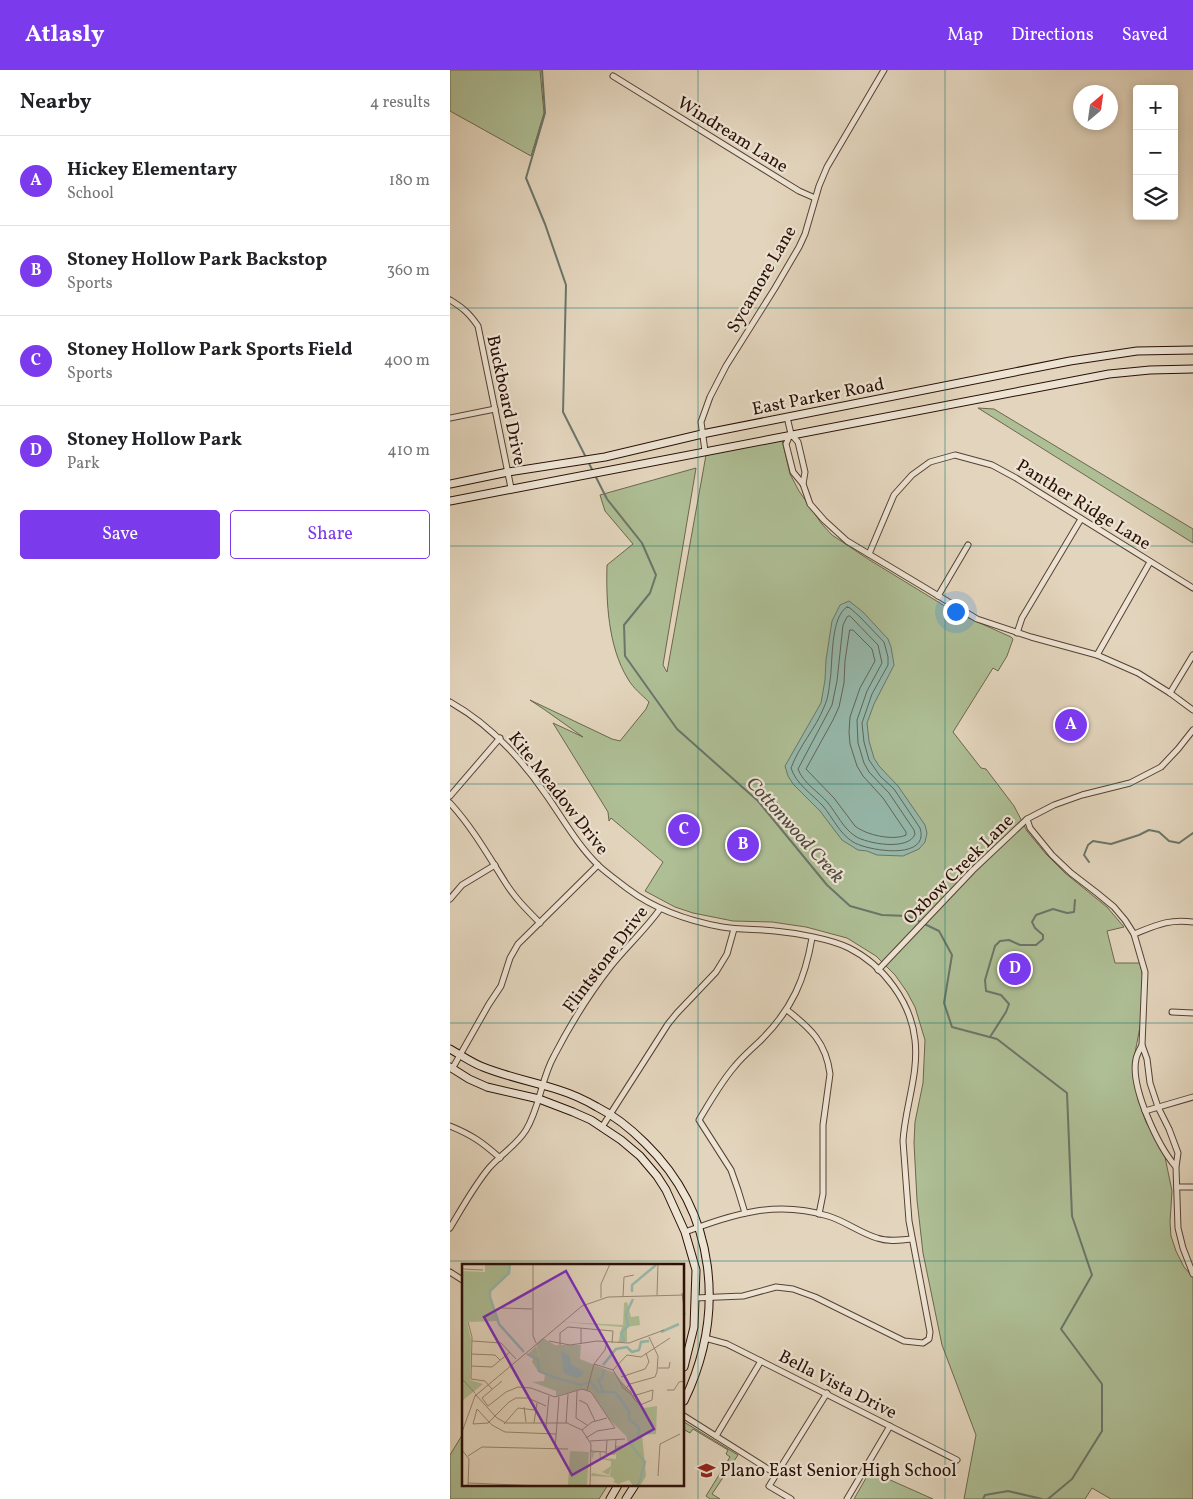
<!DOCTYPE html>
<meta charset="utf-8">
<style>
body{margin:0;font-family:Vollkorn,serif;background:#f2f2f2;color:#202124}
.controls{position:absolute;right:15px;top:15px;display:grid;overflow:hidden;border-radius:5px;box-shadow:0 2px 8px #0003}
.controls button{width:45px;height:45px;display:grid;place-items:center;padding:0;border:0;border-bottom:1px solid #e0e0e0;background:#fff;color:#202124;font:25px sans-serif}
.compass{position:absolute;left:623px;top:15px;width:45px;height:45px;border-radius:50%;background:#fff;box-shadow:0 2px 8px #0003;rotate:29deg}
.you{position:absolute;left:505px;top:541px;width:18px;height:18px;margin:-12px;border:4px solid #fff;border-radius:50%;background:#1a73e8;box-shadow:0 0 0 8px #1a73e833}
.badge{display:grid;place-items:center;width:32px;height:32px;border-radius:50%;background:#7c3aed;color:#fff;font-size:16px;font-weight:700}
.pin{position:absolute;translate:-50% -50%;border:2px solid #fff;box-shadow:0 1px 5px #0006}
.list{margin:0;padding:0;list-style:none}
h2{display:flex;justify-content:space-between;align-items:center;height:65px;margin:0;padding:0 20px;font-size:21px}
h2 small{font-size:16px;font-weight:400;color:#757577}
.list li{display:grid;grid-template-columns:32px 1fr auto;gap:15px;align-items:center;box-sizing:border-box;height:90px;padding:0 20px;border-top:1px solid #e0e0e0}
.list b{display:block;font-size:19px;white-space:nowrap}
.list p{margin:0;font-size:16px;white-space:nowrap;color:#757577}
.list em{font-size:16px;font-style:normal;color:#757577}
.actions{display:flex;gap:10px;padding:15px 20px}
.actions a{flex:1;padding:11px 0;border:1px solid #7c3aed;border-radius:5px;text-align:center;font-size:18px;color:#7c3aed}
.actions .main{background:#7c3aed;color:#fff}
.icon{flex:none;width:28px;height:28px;fill:none;stroke:currentColor;stroke-width:2;stroke-linecap:round;stroke-linejoin:round}
.map{position:relative;flex:none;width:743px;height:1429px;overflow:hidden}
header{display:flex;align-items:center;gap:30px;box-sizing:border-box;height:70px;padding:0 25px;background:#7c3aed;color:#fff}
header strong{font-size:24px}
nav{display:flex;gap:28px;margin-inline-start:auto;font-size:18px}
main{display:flex}
aside{flex:1;background:#fff}
.map>svg:first-child{display:block}
.green{fill:#aebe95;stroke:#6c664d}
.water{fill:#96b9ac;stroke:#6b7569}
.lines{fill:none;stroke-linecap:round;stroke-linejoin:round}
.shore{stroke:#606458;stroke-width:1}
.stream{stroke:#6b7569;stroke-width:2}
.street-casing{stroke:#584033;stroke-width:7}
.secondary-casing{stroke:#2a0f05;stroke-width:9}
.street{stroke:#ede4d4;stroke-width:5}
.secondary{stroke:#ede4d4;stroke-width:7}
.grid{fill:none;stroke:#0f766e;stroke-width:1;stroke-opacity:0.55}
.labels{text-anchor:middle;stroke-width:4.5;stroke-linejoin:round;paint-order:stroke}
.street-label{font-size:18px;fill:#2a0f05;stroke:#ede4d4}
.poi-label{font-size:18px;fill:#2a0f05;stroke:#ede4d4;text-anchor:start}
.water-label{font-size:19px;font-style:italic;fill:#504a3f;stroke:#ede4d4}
.inset-river{fill:none;stroke:#96b9ac;stroke-width:2.5}
.inset-road{fill:none;stroke:#998673;stroke-width:1}
.view{fill:#7b2cbf;fill-opacity:0.15;stroke:#7b2cbf;stroke-width:2.5}
.inset-edge{fill:none;stroke:#2a0f05;stroke-width:2.5}
</style>
<header>
<strong>Atlasly</strong>
<nav><a>Map</a><a>Directions</a><a>Saved</a></nav>
</header>
<main>
<aside>
<h2>Nearby<small>4 results</small></h2>
<ul class="list">
<li><span class="badge">A</span><div><b>Hickey Elementary</b><p>School</p></div><em>180 m</em></li>
<li><span class="badge">B</span><div><b>Stoney Hollow Park Backstop</b><p>Sports</p></div><em>360 m</em></li>
<li><span class="badge">C</span><div><b>Stoney Hollow Park Sports Field</b><p>Sports</p></div><em>400 m</em></li>
<li><span class="badge">D</span><div><b>Stoney Hollow Park</b><p>Park</p></div><em>410 m</em></li>
</ul>
<div class="actions"><a class="main">Save</a><a>Share</a></div>
</aside>
<div class="map">
<svg width="743" height="1429" viewBox="0 0 743 1429">
<rect width="100%" height="100%" fill="#e3d5bd"/>
<filter id="stains"><feTurbulence type="fractalNoise" baseFrequency=".004" numOctaves="4"/><feColorMatrix values="0 0 0 0 .2 0 0 0 0 .09 0 0 0 0 .02 0 0 0 .5 -.17"/></filter>
<radialGradient id="worn" r=".72"><stop offset=".6" stop-color="#630" stop-opacity="0"/><stop offset="1" stop-color="#630" stop-opacity=".3"/></radialGradient>
<g class="green">
<path d="M0,0H90L94,43L81,86L0,41Z"/>
<path d="M528,338L544,339L743,459V473Z"/>
<path d="M332,370L340,404L349,421L371,453L382,465L418,489L503,541L561,567L563,569L557,586L548,601L543,598L503,662L531,698L536,699L564,736L577,761L596,784L615,803L657,837L674,857L657,861L665,893H690L693,908L695,931L684,988V1008L688,1030L696,1052L715,1087L722,1121L720,1152L721,1166L726,1181L734,1197L743,1207V1429H661L642,1418L635,1429H514L526,1365L492,1275L473,1183L467,1130L464,1073L465,1052L473,1013L475,970L465,937L457,922L445,905L426,886L397,868L356,857L322,852L283,851L243,843L225,837L195,821L213,792L161,748L159,751L158,742L103,653L133,667L95,640L80,630L162,669L170,671L196,639L199,632C192,625 183,618 178,609C158,577 156,531 157,495L183,474L155,441L150,425L246,398L213,595L217,602L256,385Z"/>
<path d="M234,1352L288,1385L262,1424L270,1429H260L256,1426L280,1387L276,1384L278,1380L243,1359L240,1363L235,1360L234,1362Z"/>
<path d="M14,1362V1415H158L149,1429H0V1385Z"/>
<path d="M420,1401L483,1429H404Z"/>
</g>
<path class="water" d="M399,531L413,542L438,569L441,577L444,595L424,634L417,653L419,671L424,688L429,696L448,716L475,755L477,763L475,772L469,779L453,786L427,785L417,781L408,780L392,770L370,741L343,714L338,706L335,696L371,633L375,610L376,590L382,551L390,535Z"/>
<g class="lines">
<g class="shore">
<path d="M397,537L400,538L409,546L434,572L438,587V595L422,624L412,653L414,672L419,690L430,706L444,719L470,758C480,791 418,781 403,772C389,763 383,748 373,736C362,724 346,714 341,698C349,676 366,658 374,637C378,629 379,619 380,611C383,592 380,547 397,537Z"/>
<path d="M400,546L428,575L432,593L417,621L407,650L408,673L414,693L419,702L439,723L464,760L465,764C459,781 417,774 405,766C393,758 387,744 378,733C369,722 353,713 348,699L382,635L387,611L393,555L397,547Z"/>
<path d="M400,560H403L422,579L425,591L410,618L400,647L399,662L400,674L407,696L413,706L433,728L456,762V765C443,771 416,765 405,756L384,728L356,699L383,650L389,637L394,613L395,591Z"/>
</g>
<g class="stream">
<path d="M92,0L95,43L76,108L95,154L116,215L113,342L157,429L192,473L206,505L200,523L174,555L175,586L227,659L308,731L377,815L400,836L432,845L458,846L489,861L502,885L494,933L502,957L547,969L617,1023L622,1146L642,1205L611,1259L652,1314V1361L622,1409L598,1429"/>
<path d="M639,792L634,785L638,775L643,771L661,774L689,765L699,760L709,762L719,771L729,773L743,763"/>
<path d="M540,967L556,942L559,934L551,925L536,921L535,910L545,876L550,871L559,870L570,875H586L593,869V865L585,858L582,852L586,845L603,839L617,843L624,842L625,830"/>
<path d="M533,1429L535,1425L558,1421L592,1429"/>
</g>
<defs>
<g id="street">
<path d="M163,6L349,121L365,128"/>
<path d="M0,230C13,238 19,243 28,256L61,418"/>
<path d="M337,347L341,364L348,372L355,402L353,414L343,402L336,374L340,365"/>
<path d="M0,348L45,339"/>
<path d="M255,381L251,352L260,327L276,296L325,218L349,177L355,164L369,116L377,97L434,0"/>
<path d="M353,414L360,434L374,450L397,471L527,549L581,567L647,585L688,603L720,623L743,640"/>
<path d="M419,484L444,425L462,405L480,392L505,385L542,395L566,408L743,518"/>
<path d="M488,526L518,475"/>
<path d="M567,563L572,548L631,449"/>
<path d="M647,585L700,492"/>
<path d="M720,623L743,585"/>
<path d="M0,632C41,655 71,688 97,726C113,749 128,776 149,796C158,804 169,812 178,819C206,840 239,851 272,857C290,860 308,859 325,861C346,863 381,869 399,878C433,895 461,932 465,970C469,1004 455,1037 453,1071L459,1151L480,1262L479,1269L473,1273L454,1271L365,1227L343,1219L326,1217L293,1226L245,1228"/>
<path d="M0,726L50,668"/>
<path d="M0,733C22,757 38,785 55,812C64,827 77,840 90,853"/>
<path d="M577,749L580,758L602,785L621,803L647,823L664,837L675,850L684,864L695,902L692,975"/>
<path d="M0,829L12,815L45,795"/>
<path d="M684,864C707,855 718,849 743,852"/>
<path d="M428,900L523,800L577,749L604,735L632,725L680,713L711,697L728,679L743,660"/>
<path d="M337,940C360,958 376,972 380,1004L373,1055V1124L369,1144"/>
<path d="M722,942L743,943"/>
<path d="M2,999L39,934L51,916L60,888L68,874L148,795"/>
<path d="M695,1041L743,1027"/>
<path d="M0,1056C22,1065 32,1072 50,1088"/>
<path d="M152,1057L218,954L227,943L266,902L277,884L284,859"/>
<path d="M726,1097C708,1076 680,1017 686,989C687,984 690,979 692,975L697,989L700,1013L708,1037L719,1059L728,1083L726,1097L728,1158L733,1178L743,1204"/>
<path d="M727,1117H743"/>
<path d="M295,1143L288,1120L281,1100L249,1050C260,1032 271,1012 285,996C293,986 303,978 312,969C342,939 355,909 362,868"/>
<path d="M0,1158C12,1138 24,1116 39,1098C51,1084 66,1076 76,1060C90,1037 91,1009 104,986C120,955 139,924 161,896C177,876 195,860 210,839"/>
<path d="M235,1162C285,1144 325,1130 378,1146C395,1151 410,1163 427,1168C438,1172 450,1170 461,1169"/>
<path d="M0,1202L14,1211"/>
<path d="M255,1268L277,1274L507,1390"/>
<path d="M234,1346L326,1404"/>
<path d="M266,1366L311,1291"/>
<path d="M341,1429L319,1416L377,1323"/>
<path d="M397,1429L440,1356"/>
</g>
<g id="secondary">
<path d="M0,414L58,402L155,387L252,364L620,291L687,281L743,280"/>
<path d="M0,431L659,304L700,300L743,299"/>
<path d="M0,979C11,985 22,993 33,997C58,1007 84,1012 109,1020C122,1024 135,1030 147,1037C165,1046 181,1059 195,1073C267,1143 276,1244 234,1331"/>
<path d="M0,997L19,1009L37,1017L89,1029L123,1042L141,1050L171,1070L190,1086L207,1106L216,1120L235,1162L246,1200L244,1257L234,1297"/>
<path d="M160,1429L168,1415"/>
<path d="M176,1429L185,1415"/>
</g>
</defs>
<use href="#street" class="street-casing"/>
<use href="#secondary" class="secondary-casing"/>
<use href="#street" class="street"/>
<use href="#secondary" class="secondary"/>
</g>
<path class="grid" d="M248,0V1429M495,0V1429M0,238H743M0,476H743M0,714H743M0,953H743M0,1191H743"/>
<defs>
<symbol id="school-bare" viewBox="-9 -9 18 18"><path d="M0-5L7-2L0 1L-7-2ZM-4 1L0 2.5L4 1V4Q0 6-4 4Z" fill="#8f2418" stroke="#ede4d4" stroke-width="2.5" paint-order="stroke"/></symbol>
</defs>
<g fill-rule="evenodd">
<use href="#school-bare" x="244" y="1388" width="25" height="25"/>
</g>
<g class="labels">
<g class="street-label">
<text transform="translate(283 64) rotate(32)" y="6">Windream Lane</text>
<text transform="translate(311 209) rotate(-60)" y="6">Sycamore Lane</text>
<text transform="translate(368 326) rotate(-11)" y="6">East Parker Road</text>
<text transform="translate(57 330) rotate(78)" y="6">Buckboard Drive</text>
<text transform="translate(634 434) rotate(32)" y="6">Panther Ridge Lane</text>
<text transform="translate(109 723) rotate(52)" y="6">Kite Meadow Drive</text>
<text transform="translate(508 799) rotate(-45)" y="6">Oxbow Creek Lane</text>
<text transform="translate(155 889) rotate(-53)" y="6">Flintstone Drive</text>
<text transform="translate(388 1314) rotate(27)" y="6">Bella Vista Drive</text>
</g>
<g class="poi-label">
<text x="270" y="1406">Plano East Senior High School</text>
</g>
<g class="water-label">
<text transform="translate(346 759) rotate(48)" y="7">Cottonwood Creek</text>
</g>
</g>
<g transform="translate(12 1194)">
<rect width="222" height="222" fill="#e3d5bd"/>
<path d="M23,0H48V6L27,30L36,57L5,58L9,75L8,116L21,120L0,137V7L23,8ZM165,38L169,53L177,52L178,61L165,63V78L156,79L160,63L101,58L161,61L162,39ZM81,74L93,81H119L118,95L153,109L182,144L195,142L194,170L180,171L184,212L178,222H171L167,216L156,220L151,218L153,216L150,213L129,212L130,209L148,212L149,203L147,211L140,208L149,202V197L138,195L137,188L132,189L130,195V188H139V194L154,195V182L167,181L164,172L147,155L129,127L119,125L94,132V127L70,118L82,117L83,111L76,107L70,98L71,94L65,91L74,82L79,96L74,80ZM108,187L127,188L125,222H106Z" fill="#aebe95"/>
<path d="M99,87L107,91L109,100L122,108L120,112L113,114L102,109Z" fill="#96b9ac"/>
<path class="inset-river" d="M48,0L47,9L28,27V33L37,60L62,88M170,28V21L194,1M199,68L217,60M159,78L162,76L159,69L166,62L164,50L171,35M65,90L76,96L77,107L88,112L118,121L129,118L136,128H153L167,147V155L177,163L176,174L168,180L183,198L176,222M141,101L154,85L165,83L170,88L177,86L179,78L187,77M141,127L136,116L140,114L142,106"/>
<path class="inset-road" d="M71,0V72L74,79M0,5L21,6M220,29L223,51M195,31L196,0M161,33L162,13L172,11M139,34V20L148,0M40,44L70,45M6,58L10,73L9,115L23,117L30,125M10,77L39,79L54,95M87,77L108,81L135,77L167,79L202,66M119,80V64M98,81V69L106,63L151,67L150,79M9,90L33,91L38,96M132,100L151,106L158,118M9,102L30,103L48,88M196,104H207L208,98M151,106L165,91L179,93L208,74M159,113L183,105L187,98L184,89M0,115L13,129M40,117L20,134L26,142L44,128L56,123L69,124L93,133L120,125L129,128L153,164L135,167L124,174M163,125L168,120L193,113L195,108L196,92L187,73M125,126L132,100L143,86L145,78M205,126H212L217,118L223,117M115,127L114,154L125,161M13,130L35,154L44,159H105L120,166L129,180L128,222M169,130L161,124L158,118L169,128V130L173,136L178,141L190,136L191,126L171,132M117,136L125,140L133,157M84,142L66,134H54L47,138L26,159L11,160L15,145L16,146L27,158L30,161L43,168L94,170M62,143L64,158M72,159L75,139M104,159L106,130M42,160L56,144L73,146M84,163L87,132M120,166L130,158L145,154M0,168L13,132L120,42L146,33L223,31M145,176L144,190H153L154,176M128,177L163,175M93,185L97,133M0,186L7,195L6,222M128,187L144,188M6,192L20,183L106,185M196,212L198,180L218,170M6,219L79,222"/>
<path class="view" d="M104,7L192,165L110,211L22,53Z"/>
<rect width="222" height="222" class="inset-edge"/>
</g>
<rect width="100%" height="100%" filter="url(#stains)"/>
<rect width="100%" height="100%" fill="url(#worn)"/>
</svg>
<div class="controls">
<button>+</button>
<button>−</button>
<button><svg class="icon" aria-label="layers" viewBox="0 0 24 24"><path d="M12 4l9 5-9 5-9-5zM3 14l9 5 9-5"/></svg></button>
</div>
<svg class="compass" viewBox="-18 -18 36 36"><path d="M0-13l5 13h-10z" fill="#e53935"/><path d="M0 13l5-13h-10z" fill="#757577"/></svg>
<div class="you"></div>
<div class="pin badge" style="left:621px;top:655px">A</div>
<div class="pin badge" style="left:293px;top:775px">B</div>
<div class="pin badge" style="left:234px;top:760px">C</div>
<div class="pin badge" style="left:565px;top:899px">D</div>
</div>
</main>
